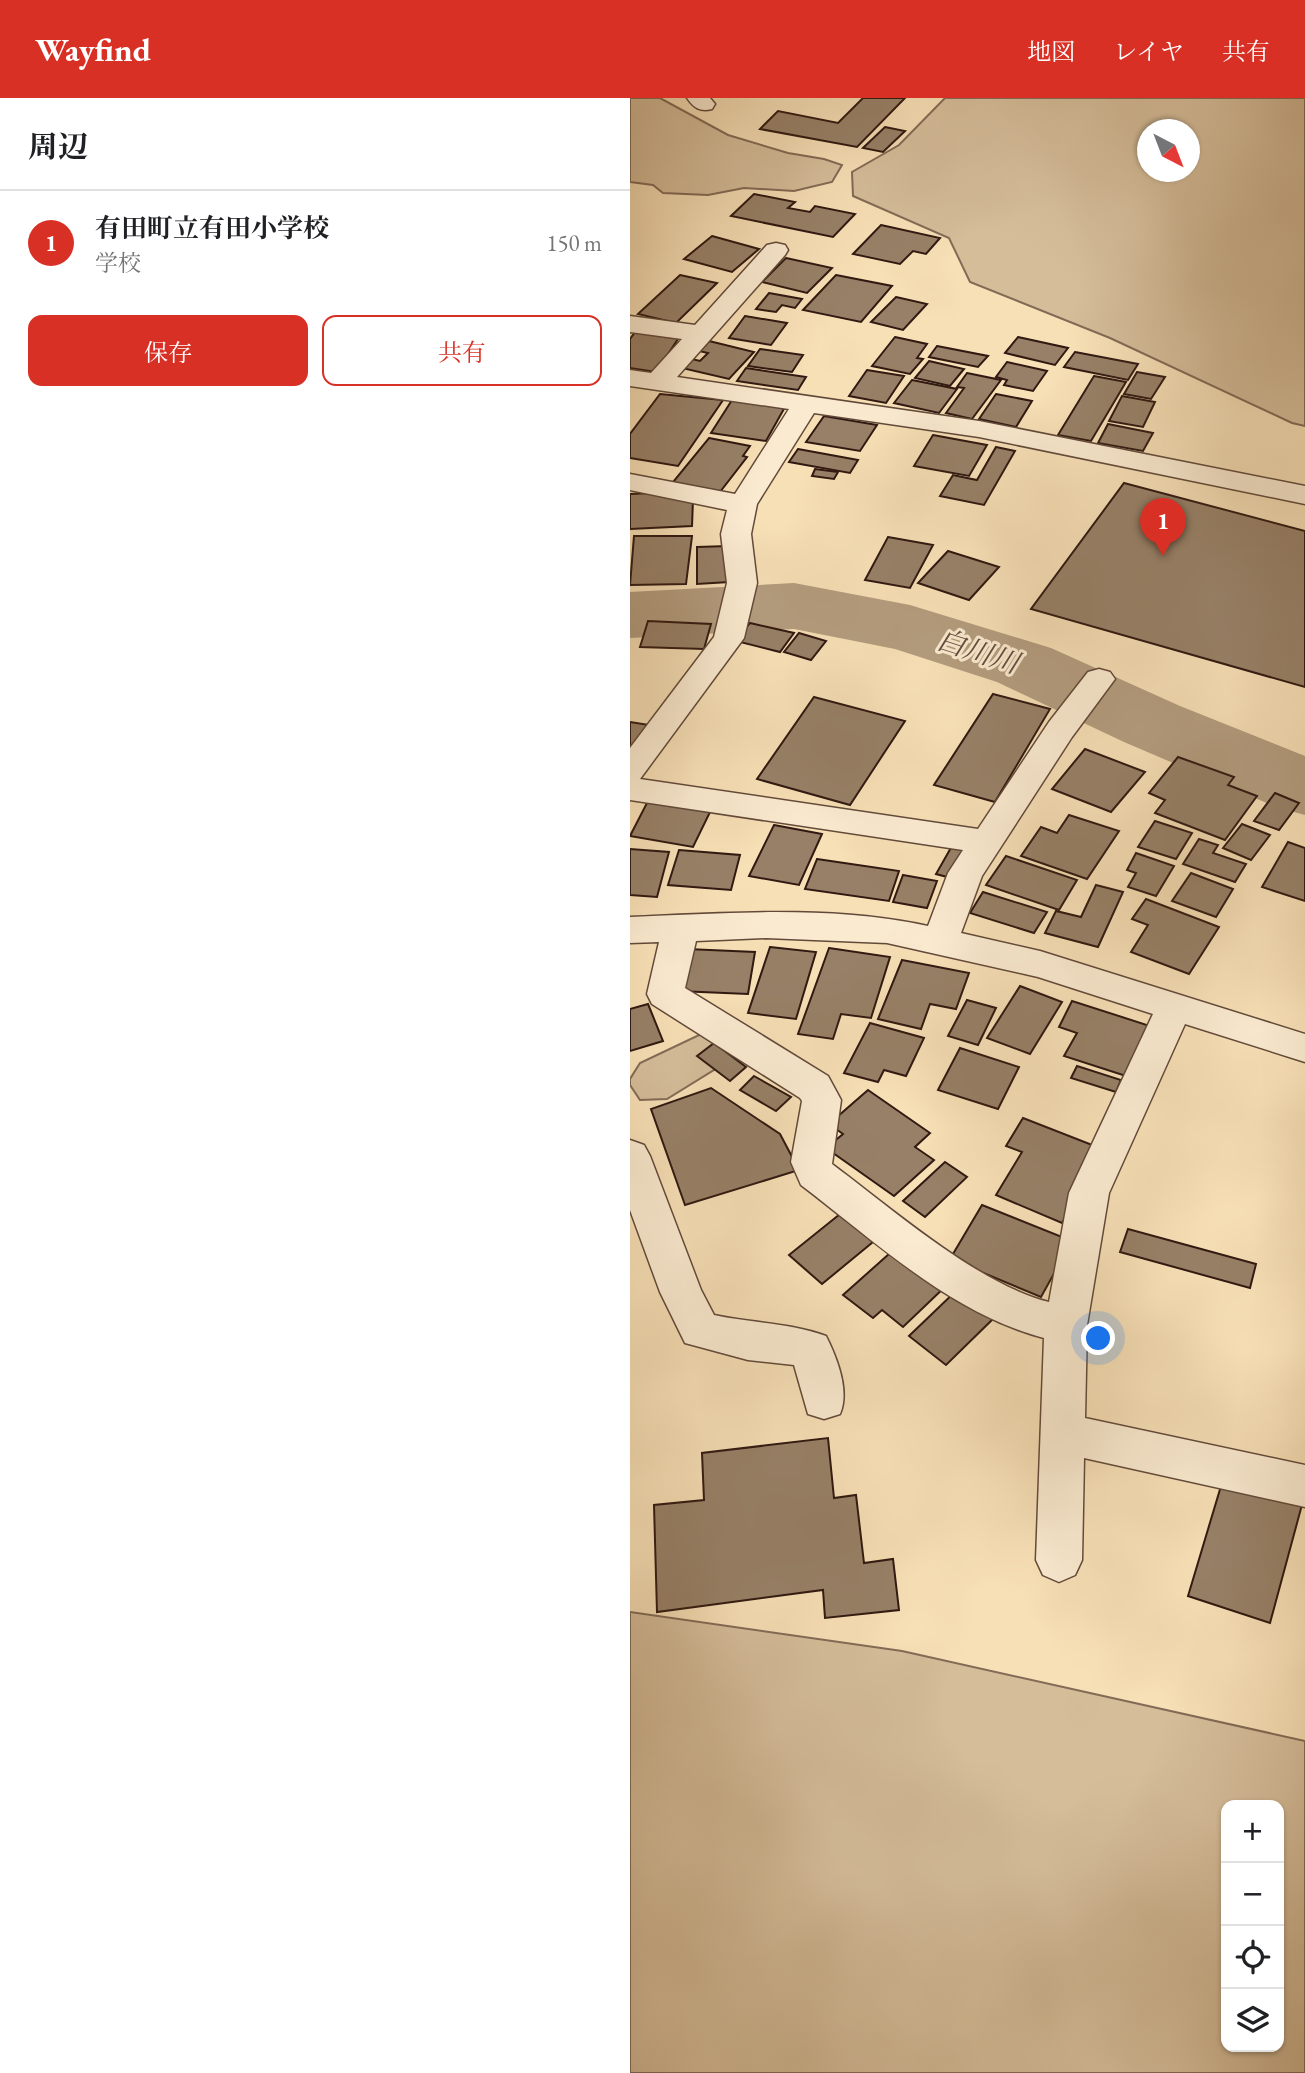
<!DOCTYPE html>
<html lang="ja">
<meta charset="utf-8">
<style>
body{margin:0;font-family:"EB Garamond","Noto Serif JP",serif;background:#f6f6f6;color:#202124}
.controls{position:absolute;right:21px;bottom:21px;display:grid;overflow:hidden;border-radius:14px;box-shadow:0 2px 5px #0004}
.controls button{width:63px;height:63px;display:grid;place-items:center;padding:0;border:0;border-bottom:2px solid #e0e0e0;background:#fff;color:#202124;font:35px sans-serif}
.compass{position:absolute;left:507px;top:21px;width:63px;height:63px;border-radius:50%;background:#fff;box-shadow:0 2px 5px #0004;rotate:138deg}
.you{position:absolute;left:469px;top:1241px;width:24px;height:24px;margin:-18px;border:5px solid #fff;border-radius:50%;background:#1a73e8;box-shadow:0 0 0 10px #1a73e833}
.badge{display:grid;place-items:center;width:46px;height:46px;border-radius:50%;background:#d93025;color:#fff;font-size:23px;font-weight:700}
.pin{position:absolute;translate:-50% -58px;filter:drop-shadow(0 2px 4px #0008)}
.pin::after{content:'';position:absolute;top:37px;width:24px;height:21px;background:inherit;clip-path:polygon(0 0,100% 0,50% 100%)}
.list{margin:0;padding:0;list-style:none}
h2{display:flex;justify-content:space-between;align-items:center;height:91px;margin:0;padding:0 28px;font-size:30px}
h2 small{font-size:23px;font-weight:400;color:#757577}
.list li{display:grid;grid-template-columns:46px 1fr auto;gap:21px;align-items:center;box-sizing:border-box;height:105px;padding:0 28px;border-top:2px solid #e0e0e0}
.list b{display:block;font-size:26px;white-space:nowrap}
.list p{margin:0;font-size:23px;white-space:nowrap;color:#757577}
.list em{font-size:23px;font-style:normal;color:#757577}
.actions{display:flex;gap:14px;padding:21px 28px}
.actions a{flex:1;padding:16px 0;border:2px solid #d93025;border-radius:14px;text-align:center;font-size:24px;color:#d93025}
.actions .main{background:#d93025;color:#fff}
.icon{flex:none;width:38px;height:38px;fill:none;stroke:currentColor;stroke-width:2;stroke-linecap:round;stroke-linejoin:round}
.map{position:relative;flex:none;width:675px;height:1975px;overflow:hidden}
header{display:flex;align-items:center;gap:42px;box-sizing:border-box;height:98px;padding:0 35px;background:#d93025;color:#fff}
header strong{font-size:33px}
nav{display:flex;gap:38px;margin-inline-start:auto;font-size:24px}
main{display:flex}
aside{flex:1;background:#fff}
.map>svg:first-child{display:block}
.green{fill:#d5bd9a;stroke:#826b56;stroke-width:2;fill-rule:evenodd}
.lines{fill:none;stroke-linecap:round;stroke-linejoin:round}
.river{fill:#b39c7e;fill-rule:evenodd}
.building{fill:#978067;stroke:#301911;stroke-width:2}
.street-casing{stroke:#624a3a;stroke-width:3}
.street{fill:#faead0;fill-rule:evenodd}
.labels{text-anchor:middle;stroke-width:6;stroke-linejoin:round;paint-order:stroke}
.water-label{font-size:28px;font-style:italic;fill:#644d3d;stroke:#faead0}
</style>
<header>
<strong>Wayfind</strong>
<nav><a>地図</a><a>レイヤ</a><a>共有</a></nav>
</header>
<main>
<aside>
<h2>周辺<small></small></h2>
<ul class="list">
<li><span class="badge">1</span><div><b>有田町立有田小学校</b><p>学校</p></div><em>150 m</em></li>
</ul>
<div class="actions"><a class="main">保存</a><a>共有</a></div>
</aside>
<div class="map">
<svg width="675" height="1975" viewBox="0 0 675 1975">
<rect width="100%" height="100%" fill="#f7dfb6"/>
<filter id="stains"><feTurbulence type="fractalNoise" baseFrequency=".00286" numOctaves="4"/><feColorMatrix values="0 0 0 0 .2 0 0 0 0 .09 0 0 0 0 .02 0 0 0 .5 -.17"/></filter>
<radialGradient id="worn" r=".72"><stop offset=".6" stop-color="#630" stop-opacity="0"/><stop offset="1" stop-color="#630" stop-opacity=".3"/></radialGradient>
<g class="green">
<path d="M0,0H30L98,37L158,55L194,61L212,67L202,84L164,93L114,90L78,97L33,95L23,87L0,84Z"/>
<path d="M315,0H675V328L662,325L480,240L340,184L319,140L223,98L222,74L269,47ZM517,32H559V74H517Z"/>
<path d="M86,929L123,955L89,969L37,1001L10,1002L0,987V981L10,965Z"/>
<path d="M0,1514L272,1553L675,1643V1975H0ZM649,1707V1949H596V1707Z"/>
</g>
<g class="lines">
<path class="river" d="M164,485L280,507L421,550L550,608L675,658V717L646,709L494,644L367,584L265,551L164,531L0,540V494Z"/>
</g>
<g class="building">
<path d="M233,0H275L227,49L130,31L148,13L208,25Z"/>
<path d="M255,29L275,33L253,54L233,50Z"/>
<path d="M124,96L165,104L158,110L180,114L185,108L225,116L203,139L101,118Z"/>
<path d="M251,127L310,140L296,156L283,153L270,166L223,156Z"/>
<path d="M82,138L129,151L102,174L54,161Z"/>
<path d="M156,160L202,170L177,195L132,184Z"/>
<path d="M50,177L87,185L46,225L8,216Z"/>
<path d="M206,177L262,188L231,224L173,212Z"/>
<path d="M139,195L172,201L165,210L152,207L146,214L126,211Z"/>
<path d="M266,199L297,206L273,232L241,224Z"/>
<path d="M115,218L157,225L141,247L99,240Z"/>
<path d="M6,233L50,238L26,274L0,270V241Z"/>
<path d="M265,239L297,246L287,260L293,261L280,276L242,268Z"/>
<path d="M388,239L438,250L425,267L375,255Z"/>
<path d="M79,243L124,254L99,281L52,270L62,261L70,263L78,255L69,253Z"/>
<path d="M307,248L358,258L348,269L299,259Z"/>
<path d="M130,251L173,257L162,274L118,268Z"/>
<path d="M445,254L508,266L498,282L434,269Z"/>
<path d="M299,263L334,271L320,288L285,280Z"/>
<path d="M377,264L417,273L403,293L374,287L377,282L366,279Z"/>
<path d="M116,270L176,279L168,292L107,283Z"/>
<path d="M237,272L274,278L256,305L219,298Z"/>
<path d="M507,274L535,279L521,301L494,296Z"/>
<path d="M337,275L371,282L342,321L316,315L334,290L327,289Z"/>
<path d="M464,278L496,284L461,343L428,337Z"/>
<path d="M282,282L327,291L309,315L264,305Z"/>
<path d="M30,296L93,302L48,368L0,360V336Z"/>
<path d="M366,296L402,303L386,329L349,321Z"/>
<path d="M492,298L525,304L513,329L479,323Z"/>
<path d="M102,302L155,309L136,343L81,335Z"/>
<path d="M194,318L247,327L230,353L176,344Z"/>
<path d="M478,326L523,335L513,353L468,345Z"/>
<path d="M303,337L357,347L339,378L284,368Z"/>
<path d="M79,340L120,348L113,358L117,359L90,394L43,384Z"/>
<path d="M366,349L385,353L354,407L310,398L323,377L347,382Z"/>
<path d="M168,351L228,362L220,375L159,364Z"/>
<path d="M185,371L208,374L204,381L182,378Z"/>
<path d="M494,385L675,433V589L401,511Z"/>
<path d="M44,394L43,401H63L62,428L0,431V396Z"/>
<path d="M4,438H62L56,486L0,487Z"/>
<path d="M258,439L303,447L280,490L235,482Z"/>
<path d="M98,448L99,484L67,486V449Z"/>
<path d="M318,453L369,469L339,502L288,485Z"/>
<path d="M18,523L81,526L74,551L10,549Z"/>
<path d="M120,525L164,535L150,554L106,543Z"/>
<path d="M169,535L196,543L181,562L154,554Z"/>
<path d="M363,596L420,611L365,704L304,687Z"/>
<path d="M184,599L275,623L220,707L127,681Z"/>
<path d="M0,624L19,627L0,658Z"/>
<path d="M455,651L515,674L481,714L422,691Z"/>
<path d="M548,659L604,679L598,687L627,698L595,742L525,715L535,702L519,695Z"/>
<path d="M645,695L669,705L649,732L624,723Z"/>
<path d="M20,699L82,710L63,749L0,738Z"/>
<path d="M439,717L489,733L457,781L391,758L411,729L427,735Z"/>
<path d="M525,723L562,735L546,761L508,749Z"/>
<path d="M612,726L640,737L621,762L593,750Z"/>
<path d="M144,727L192,736L169,787L119,778Z"/>
<path d="M569,741L588,747L583,755L616,766L605,784L553,766Z"/>
<path d="M658,744L675,750V803L632,789Z"/>
<path d="M322,748L336,751L321,780L306,776Z"/>
<path d="M0,751L39,754L27,799L0,797Z"/>
<path d="M49,752L110,757L101,792L38,787Z"/>
<path d="M506,755L544,768L526,798L498,789L506,775L497,772Z"/>
<path d="M376,758L447,782L429,812L356,787Z"/>
<path d="M187,761L269,773L259,803L175,791Z"/>
<path d="M561,775L603,791L586,819L542,803Z"/>
<path d="M273,777L307,783L297,810L263,804Z"/>
<path d="M466,787L493,794L468,849L415,835L426,813L451,819Z"/>
<path d="M353,794L417,814L404,835L340,815Z"/>
<path d="M516,801L589,829L559,876L501,854L518,827L502,821Z"/>
<path d="M140,849L186,854L166,921L118,915Z"/>
<path d="M199,850L260,859L241,920L211,916L203,941L168,936Z"/>
<path d="M57,851L125,854L118,896L48,893Z"/>
<path d="M272,862L339,875L326,911L300,906L291,931L248,921Z"/>
<path d="M390,888L432,904L400,956L357,940Z"/>
<path d="M337,902L366,910L348,947L318,938Z"/>
<path d="M442,903L520,928L496,978L434,958L447,935L429,929Z"/>
<path d="M18,906L33,943L0,953V911Z"/>
<path d="M240,925L294,940L276,978L254,972L248,984L214,975Z"/>
<path d="M84,945L116,969L100,983L67,958Z"/>
<path d="M330,950L389,969L368,1011L308,992Z"/>
<path d="M447,968L491,982L486,994L441,980Z"/>
<path d="M124,978L161,999L146,1013L110,992Z"/>
<path d="M81,990L150,1036L169,1072L55,1107L21,1011Z"/>
<path d="M238,992L300,1035L285,1049L304,1062L264,1098L196,1050L213,1036L199,1026Z"/>
<path d="M393,1020L475,1052L432,1125L366,1097L392,1054L376,1048Z"/>
<path d="M315,1064L337,1079L295,1119L273,1103Z"/>
<path d="M352,1107L442,1143L411,1199L320,1161Z"/>
<path d="M210,1116L243,1144L192,1186L159,1157Z"/>
<path d="M498,1131L626,1166L620,1190L490,1154Z"/>
<path d="M269,1147L319,1185L273,1229L252,1212L243,1220L213,1197Z"/>
<path d="M330,1189L368,1216L316,1267L279,1238Z"/>
<path d="M198,1340L204,1400L226,1397L234,1465L263,1461L269,1512L195,1520L193,1492L27,1514L24,1407L74,1402L72,1355Z"/>
<path d="M594,1378L673,1403L640,1525L558,1498Z"/>
</g>
<g class="lines">
<defs>
<g id="street">
<path d="M57,0H80L85,6L82,11C70,14 64,10 57,0Z"/>
<path d="M146,145L155,147L158,152L155,157L47,279L349,323L675,388V406L349,339L184,315L127,406L121,436L127,485L114,540L10,681L348,731L419,624L458,574L469,571L480,574L485,581L442,639L352,778L331,835L410,853L675,936V964L555,926L479,1095L457,1227L455,1320L675,1367V1409L454,1360L452,1462L445,1477L429,1484L413,1477L406,1462L414,1240C322,1216 246,1144 171,1087L161,1064L172,1003L170,1000L22,906L17,896L29,844L0,845V819C98,815 201,807 298,828L318,775L333,752L0,702V650L84,539L97,485L91,436L97,412L0,392V376L105,396L159,311L0,288V272L21,275L52,241L0,234V218L65,227L137,147ZM136,840L257,845L408,879L523,916L439,1095L419,1204C349,1187 261,1110 202,1066L211,1002L198,978L55,890L66,843Z"/>
<path d="M0,1042L14,1047L20,1058L71,1192L84,1217C121,1225 161,1225 196,1238C207,1260 220,1293 210,1316L194,1321L178,1316L164,1267L118,1262L55,1245L30,1194L0,1112Z"/>
</g>
</defs>
<use href="#street" class="street-casing"/>
<use href="#street" class="street"/>
</g>
<g class="labels">
<g class="water-label">
<text transform="translate(348 553) rotate(18)" y="10">白川川</text>
</g>
</g>
<rect width="100%" height="100%" filter="url(#stains)"/>
<rect width="100%" height="100%" fill="url(#worn)"/>
</svg>
<div class="controls">
<button>+</button>
<button>−</button>
<button><svg class="icon" aria-label="locate" viewBox="0 0 24 24"><circle cx="12" cy="12" r="6"/><path d="M12 2v4M12 18v4M2 12h4M18 12h4"/></svg></button>
<button><svg class="icon" aria-label="layers" viewBox="0 0 24 24"><path d="M12 4l9 5-9 5-9-5zM3 14l9 5 9-5"/></svg></button>
</div>
<svg class="compass" viewBox="-18 -18 36 36"><path d="M0-13l5 13h-10z" fill="#e53935"/><path d="M0 13l5-13h-10z" fill="#757577"/></svg>
<div class="you"></div>
<div class="pin badge" style="left:533px;top:458px">1</div>
</div>
</main>
